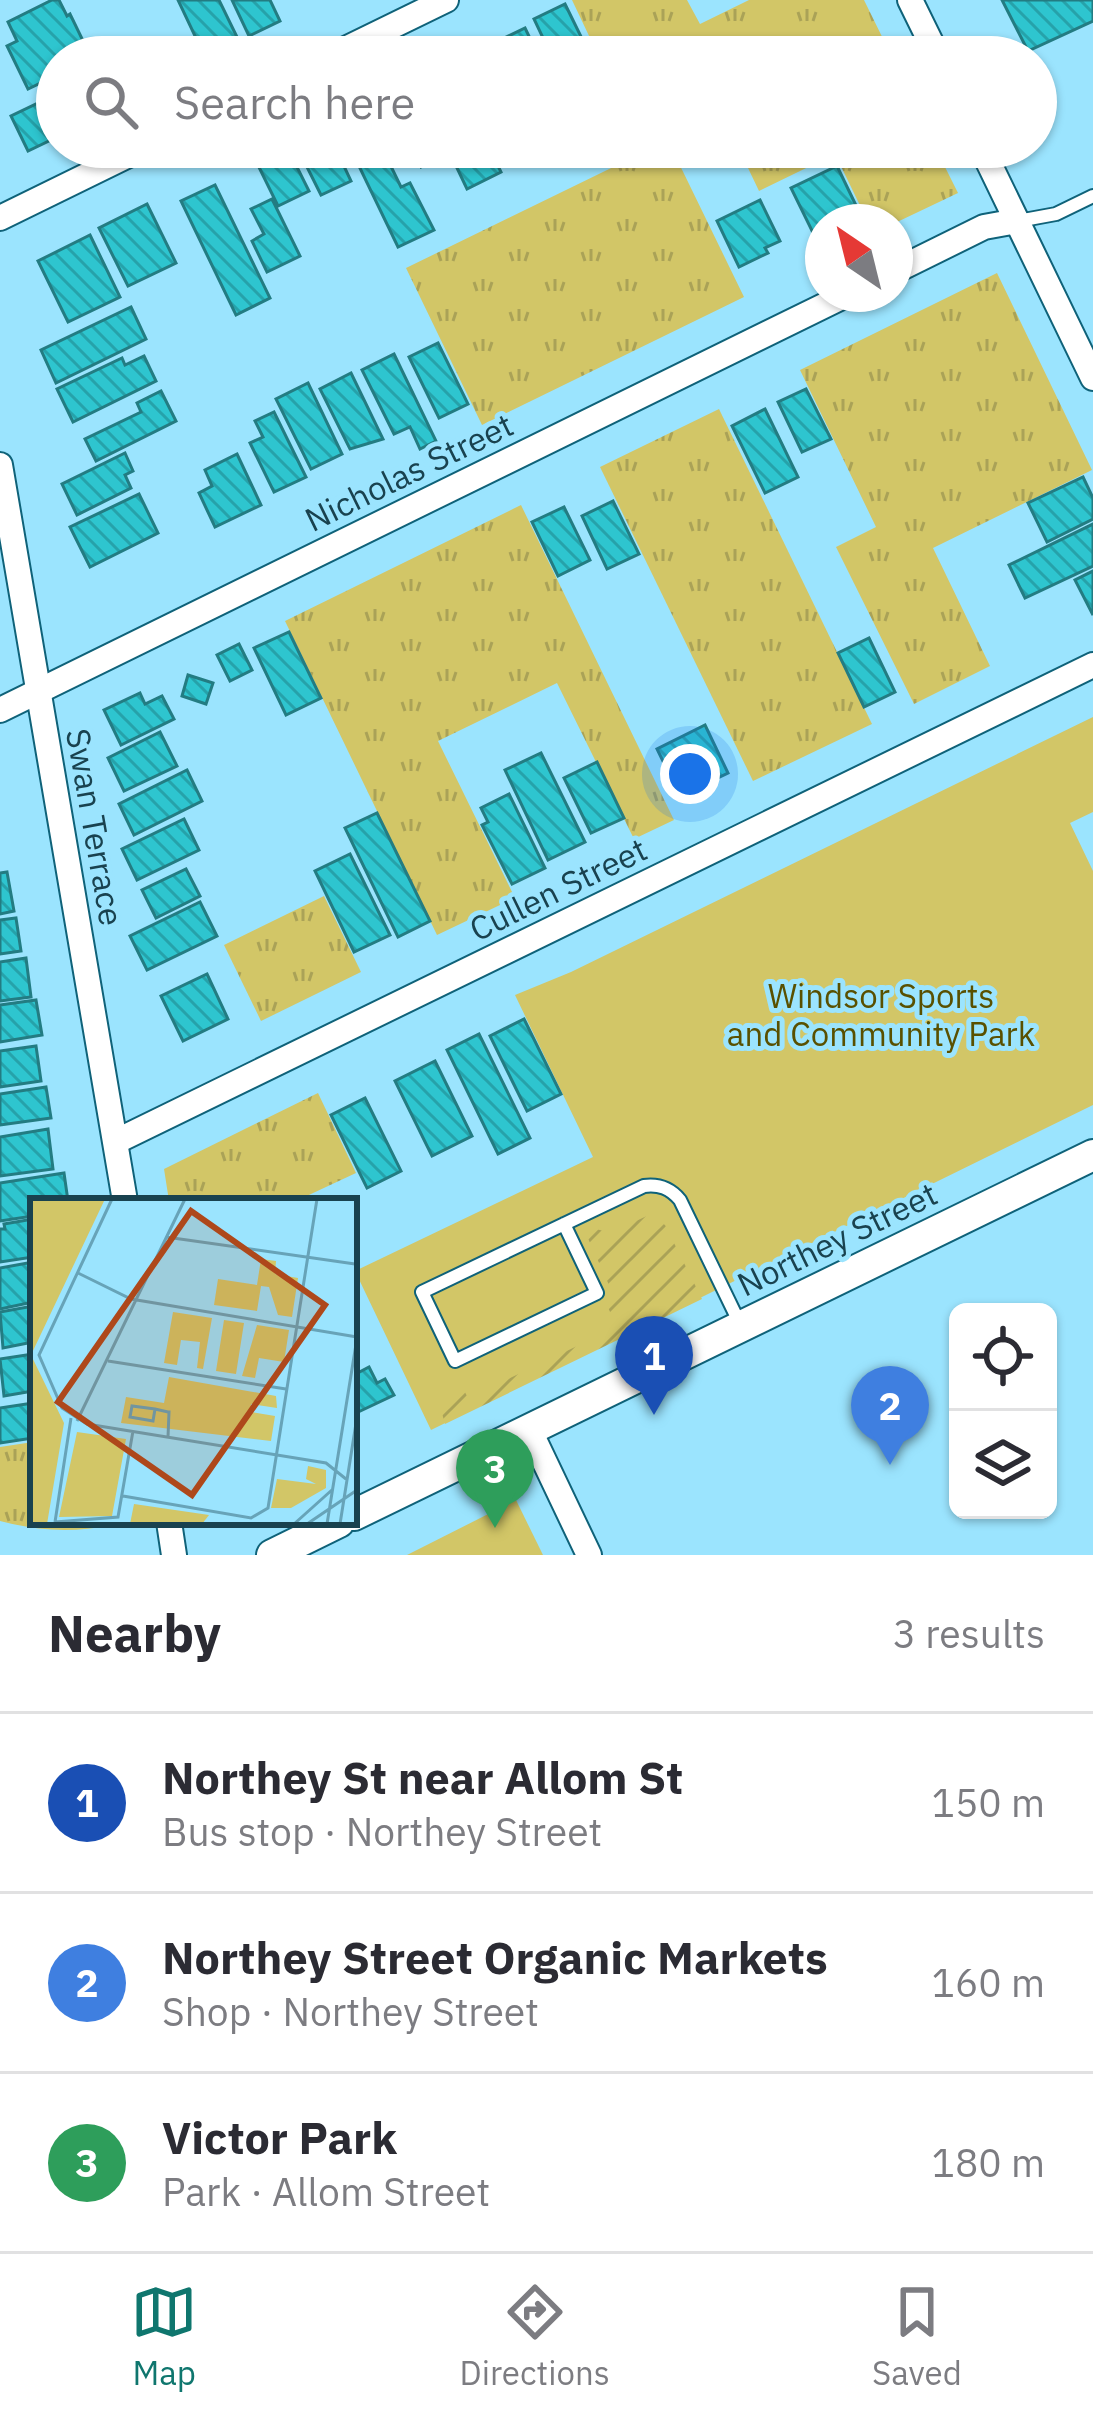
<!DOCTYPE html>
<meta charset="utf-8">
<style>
body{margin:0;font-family:"IBM Plex Sans",sans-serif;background:#f7f7f7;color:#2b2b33}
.controls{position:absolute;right:36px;bottom:36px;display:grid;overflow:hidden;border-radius:18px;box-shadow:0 3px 9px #0004}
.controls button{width:108px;height:108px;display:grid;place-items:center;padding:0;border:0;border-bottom:3px solid #e1e1e2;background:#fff;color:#2b2b33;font:60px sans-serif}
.compass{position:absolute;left:805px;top:204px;width:108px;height:108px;border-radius:50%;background:#fff;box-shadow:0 3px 9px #0004;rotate:325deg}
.you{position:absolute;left:690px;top:774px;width:42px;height:42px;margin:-30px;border:9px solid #fff;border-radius:50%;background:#1a73e8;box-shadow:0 0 0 18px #1a73e833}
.badge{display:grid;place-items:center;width:78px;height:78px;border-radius:50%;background:#0f766e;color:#fff;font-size:39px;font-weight:700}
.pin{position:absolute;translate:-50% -99px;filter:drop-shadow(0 3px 6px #0008)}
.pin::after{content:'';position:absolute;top:63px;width:42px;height:36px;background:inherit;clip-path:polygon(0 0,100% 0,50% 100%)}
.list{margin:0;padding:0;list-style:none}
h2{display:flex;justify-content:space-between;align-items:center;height:156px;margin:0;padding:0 48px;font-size:51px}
h2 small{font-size:39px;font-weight:400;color:#7c7c81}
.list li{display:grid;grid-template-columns:78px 1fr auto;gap:36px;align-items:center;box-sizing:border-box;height:180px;padding:0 48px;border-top:3px solid #e1e1e2}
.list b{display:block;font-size:45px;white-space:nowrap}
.list p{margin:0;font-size:39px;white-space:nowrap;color:#7c7c81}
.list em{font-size:39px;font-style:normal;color:#7c7c81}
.icon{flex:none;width:66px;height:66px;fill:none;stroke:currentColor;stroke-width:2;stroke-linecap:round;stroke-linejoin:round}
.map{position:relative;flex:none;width:1093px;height:1555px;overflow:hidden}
.search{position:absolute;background:#fff;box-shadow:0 3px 9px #0004;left:36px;right:36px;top:36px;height:132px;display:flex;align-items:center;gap:30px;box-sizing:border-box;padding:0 42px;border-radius:66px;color:#7c7c81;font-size:45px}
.sheet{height:696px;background:#fff}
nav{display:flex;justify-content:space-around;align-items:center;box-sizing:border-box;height:168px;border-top:3px solid #e1e1e2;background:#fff;font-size:33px;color:#7c7c81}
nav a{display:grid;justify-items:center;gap:6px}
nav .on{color:#0f766e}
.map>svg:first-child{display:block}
.grass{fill:url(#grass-tufts)}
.park{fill:#d2c667}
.garden{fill:url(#garden-furrows)}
.building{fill:url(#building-back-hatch);stroke:#237c82;stroke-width:3}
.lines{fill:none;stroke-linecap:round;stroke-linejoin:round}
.service-casing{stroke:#0f6279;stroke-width:16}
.minor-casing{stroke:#0f6279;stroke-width:28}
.tertiary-casing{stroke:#0f6279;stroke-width:34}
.service{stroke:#fff;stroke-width:12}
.minor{stroke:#fff;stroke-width:24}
.tertiary{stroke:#fff;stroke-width:30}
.labels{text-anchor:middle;stroke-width:10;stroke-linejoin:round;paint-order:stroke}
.street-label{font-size:33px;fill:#19424f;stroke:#9be4fe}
.park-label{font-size:33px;fill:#595000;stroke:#9be4fe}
.inset-road{fill:none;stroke:#67a3b8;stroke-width:3}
.view{fill:#ae481b;fill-opacity:0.15;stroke:#ae481b;stroke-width:6}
.inset-edge{fill:none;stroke:#19424f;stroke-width:6}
</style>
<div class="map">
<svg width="1093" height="1555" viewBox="0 0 1093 1555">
<defs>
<pattern id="grass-tufts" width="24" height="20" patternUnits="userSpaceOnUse" patternTransform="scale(3)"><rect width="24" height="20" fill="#d2c667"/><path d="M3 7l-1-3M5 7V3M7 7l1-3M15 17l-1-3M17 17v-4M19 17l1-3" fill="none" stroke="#aaa257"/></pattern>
<pattern id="garden-furrows" width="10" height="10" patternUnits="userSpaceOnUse" patternTransform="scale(3)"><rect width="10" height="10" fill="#d2c667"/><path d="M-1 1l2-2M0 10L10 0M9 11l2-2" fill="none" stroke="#aaa257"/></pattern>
<pattern id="building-back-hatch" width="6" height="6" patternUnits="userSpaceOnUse" patternTransform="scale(3)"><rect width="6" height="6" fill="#2ec5cf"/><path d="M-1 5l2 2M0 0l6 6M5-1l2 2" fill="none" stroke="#26a2aa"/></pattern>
</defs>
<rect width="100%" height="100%" fill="#9be4fe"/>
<g class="grass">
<path d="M572,0H687L700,24L749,0H864L892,57H599Z"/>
<path d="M643,147H671L744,297L482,425L406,268L644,152Z"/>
<path d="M738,147H935L958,193L895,223L868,222L835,154L759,191Z"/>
<path d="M997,273L1092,470L933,548L990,666L914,704L836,547L876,527L800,370Z"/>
<path d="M719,409L872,724L753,781L600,467Z"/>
<path d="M521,505L674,820L634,839L557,683L438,741L515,898L437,935L285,621Z"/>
<path d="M324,896L361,972L261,1021L224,945Z"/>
<path d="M318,1093L356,1173L296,1201H169L164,1169Z"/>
<path d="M33,1442V1522H114L112,1525C73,1533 38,1531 0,1521V1447Z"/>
</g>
<g class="park">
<path d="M1093,717V812L1070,823L1093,871V1105L431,1430L355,1271L593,1157L515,995L571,972Z"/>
<path d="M516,1500L543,1555H407Z"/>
</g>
<path class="garden" d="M649,1215L665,1225L702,1299L445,1424L440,1406L458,1379L468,1398L617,1327L605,1301L614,1296L586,1234L593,1228L610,1233Z"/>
<g class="building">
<path d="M52,0H59L67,16L70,14L87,49L76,57H57V75L28,89L7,46L17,41L8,22Z"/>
<path d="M178,0H219L238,39L204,55Z"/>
<path d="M232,0H270L280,21L249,36Z"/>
<path d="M1002,0H1093V21L1028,51Z"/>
<path d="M565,4L591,57H552L534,19Z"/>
<path d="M525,28L539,57H501L494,43Z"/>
<path d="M482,43L489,57H454Z"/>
<path d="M57,94V137L28,151L11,116Z"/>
<path d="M273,147H287L309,191L278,206L254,157Z"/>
<path d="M297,147H335L351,181L321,195Z"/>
<path d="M396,147H436L441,157L421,167L414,153L402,160Z"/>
<path d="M447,147H489L501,172L467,189Z"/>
<path d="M383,150L401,187L410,183L434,230L398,247L357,162Z"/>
<path d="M837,166L864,222H823V243L819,245L791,188Z"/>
<path d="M215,185L270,298L236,315L181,201Z"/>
<path d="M272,199L300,256L267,272L252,241L264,234L251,209Z"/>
<path d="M760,200L780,241L765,248L768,253L739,267L717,221Z"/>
<path d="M147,204L176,263L128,286L99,228Z"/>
<path d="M90,235L120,297L68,322L38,261Z"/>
<path d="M131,307L146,339L56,383L41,350Z"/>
<path d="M438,343L468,404L439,418L409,357Z"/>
<path d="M394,354L436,441L420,449L410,427L394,434L362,370Z"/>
<path d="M144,356L156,381L73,422L57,389L122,358L125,365Z"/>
<path d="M351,373L383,439L350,449L320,389Z"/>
<path d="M308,383L342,454L311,469L276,399Z"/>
<path d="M806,389L831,439L802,452L778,402Z"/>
<path d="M161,391L176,421L96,461L85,439L141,412L137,403Z"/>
<path d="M765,409L798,477L765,493L732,426Z"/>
<path d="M274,412L306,477L274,492L250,443L263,437L255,421Z"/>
<path d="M125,453L133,471L125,475L131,488L77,515L62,484Z"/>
<path d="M237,454L261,505L215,527L199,493L212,486L205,470Z"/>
<path d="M1083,477L1093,498V519L1047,542L1028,503Z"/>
<path d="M139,494L158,533L90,567L70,527Z"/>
<path d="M613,501L639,554L607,569L582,516Z"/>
<path d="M564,507L590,560L558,576L532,522Z"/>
<path d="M1093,524V566L1025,598L1009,565Z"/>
<path d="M1093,571V615L1075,580Z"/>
<path d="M289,632L321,698L286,715L254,648Z"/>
<path d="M869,638L895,692L864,707L838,653Z"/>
<path d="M239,644L252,670L230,681L217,655Z"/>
<path d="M188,675L213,683L206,704L182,696Z"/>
<path d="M140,693L145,704L162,696L174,719L121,745L104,710Z"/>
<path d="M705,725L728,773L680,796L657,749Z"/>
<path d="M160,732L177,766L124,791L108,758Z"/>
<path d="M541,753L585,842L548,860L505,770Z"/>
<path d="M597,762L624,818L591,833L564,778Z"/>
<path d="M187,770L202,801L134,835L119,804Z"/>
<path d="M509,794L545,868L512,884L482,825L488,822L481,808Z"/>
<path d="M377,813L430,921L398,937L345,828Z"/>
<path d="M184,819L199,850L137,880L122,849Z"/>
<path d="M350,854L390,935L354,952L315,871Z"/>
<path d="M186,869L200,896L156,918L142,890Z"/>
<path d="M7,872L14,911L0,914V873Z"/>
<path d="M200,902L217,936L147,970L130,936Z"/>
<path d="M16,918L21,951L0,954V920Z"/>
<path d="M26,958L31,997L0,1001V962Z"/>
<path d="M207,974L228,1019L183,1041L161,996Z"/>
<path d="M36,1000L42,1035L0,1042V1005Z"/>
<path d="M524,1019L561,1094L527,1111L490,1036Z"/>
<path d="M479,1034L530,1138L498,1154L447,1050Z"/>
<path d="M36,1046L41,1081L0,1087V1051Z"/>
<path d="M435,1061L472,1136L432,1156L395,1081Z"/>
<path d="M46,1087L51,1118L0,1125V1094Z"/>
<path d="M365,1098L401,1171L367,1188L331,1115Z"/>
<path d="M48,1129L53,1169L0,1176V1137Z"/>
<path d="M64,1173L68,1201H33V1216L0,1221V1183Z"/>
<path d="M33,1219V1257L0,1262V1229H5L4,1224Z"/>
<path d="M33,1262V1302L0,1309V1268Z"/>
<path d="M33,1306V1342L3,1348L0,1312Z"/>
<path d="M33,1354V1391L4,1396L0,1359Z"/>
<path d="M369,1367L377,1383L385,1379L394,1395L354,1414V1375Z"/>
<path d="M33,1403V1438L0,1443V1408Z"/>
</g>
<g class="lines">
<defs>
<g id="service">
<path d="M1018,221L1056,214L1093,196"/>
<path d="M564,1224L597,1293L455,1361L422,1292L644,1186C659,1184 670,1188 680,1200L741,1326"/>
</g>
<g id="minor">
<path d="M910,0L938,57"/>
<path d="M329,57L446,0"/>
<path d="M981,147L1093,378"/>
<path d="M0,218L145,147"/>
<path d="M895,271L984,227L1017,221"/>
<path d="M0,465L125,1201"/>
<path d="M0,710L848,294"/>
<path d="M117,1141L1093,665"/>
<path d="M529,1429L589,1555"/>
<path d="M169,1522L174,1555"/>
</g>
<g id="tertiary">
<path d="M354,1515L1093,1155"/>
<path d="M272,1555L339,1522"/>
</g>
</defs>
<use href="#service" class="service-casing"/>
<use href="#minor" class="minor-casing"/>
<use href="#tertiary" class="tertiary-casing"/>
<use href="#service" class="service"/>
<use href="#minor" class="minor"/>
<use href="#tertiary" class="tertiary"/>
</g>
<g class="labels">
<g class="street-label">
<text transform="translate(409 472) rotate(-26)" y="12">Nicholas Street</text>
<text transform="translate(95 827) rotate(80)" y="12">Swan Terrace</text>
<text transform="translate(558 889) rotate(-26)" y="12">Cullen Street</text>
<text transform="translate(837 1239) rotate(-26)" y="12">Northey Street</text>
</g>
<g class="park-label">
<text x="881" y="1008">Windsor Sports<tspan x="881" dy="38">and Community Park</tspan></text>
</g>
</g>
<g transform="translate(30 1198)">
<rect width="327" height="327" fill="#9be4fe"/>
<path d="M231,61L246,63L245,76L268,80L262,119L248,117L239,89L231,88L227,113L184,107L188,81L227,87ZM143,114L182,120L173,171L167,170L170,144L151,142L147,167L134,165ZM194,122L214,125L206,176L186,173ZM227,127L259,132L254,164L229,160L225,180L212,178ZM278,268L296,272V290L261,310H241L247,281L286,286L276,281Z" fill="#d2c667"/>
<path d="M0,1H75L1,157L34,225L17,326H0ZM139,179L246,198L247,210L221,206V214L245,218L241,243L91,225L96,199L134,205ZM47,234L96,241L82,318L29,319Z" fill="#d2c667"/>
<path d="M104,306L179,317L172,326H100Z" fill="#d2c667"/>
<path class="inset-road" d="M82,1L9,157L32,210L57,226L296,265L316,281M136,39L325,66M48,75L101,101L327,139M78,163L256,191M125,211L123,223L100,219L102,208L125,211L138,214H139L138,239M47,223L155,1M93,298L221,320L238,310L287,1M25,324L88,319L103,233M25,324L41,220M264,326L303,291M277,326L327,292M297,326L327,140M310,326L327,219"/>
<path class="view" d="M161,13L295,107L162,297L28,204Z"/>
<rect width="327" height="327" class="inset-edge"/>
</g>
</svg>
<div class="controls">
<button><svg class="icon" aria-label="locate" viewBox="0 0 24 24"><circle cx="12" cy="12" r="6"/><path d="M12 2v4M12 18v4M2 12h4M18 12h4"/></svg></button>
<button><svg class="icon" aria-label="layers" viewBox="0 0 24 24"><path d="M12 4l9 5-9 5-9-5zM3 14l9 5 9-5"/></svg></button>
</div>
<svg class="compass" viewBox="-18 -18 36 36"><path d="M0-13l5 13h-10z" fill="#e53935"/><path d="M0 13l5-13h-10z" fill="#7c7c81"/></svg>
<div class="you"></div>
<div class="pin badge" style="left:654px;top:1415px;background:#1a4fb4">1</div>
<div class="pin badge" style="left:890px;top:1465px;background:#3f7fe0">2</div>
<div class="pin badge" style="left:495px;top:1528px;background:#2e9e5b">3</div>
<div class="search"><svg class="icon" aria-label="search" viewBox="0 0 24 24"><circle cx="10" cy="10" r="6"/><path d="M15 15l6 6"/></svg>Search here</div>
</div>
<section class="sheet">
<h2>Nearby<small>3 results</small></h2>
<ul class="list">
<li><span class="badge" style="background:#1a4fb4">1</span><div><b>Northey St near Allom St</b><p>Bus stop · Northey Street</p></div><em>150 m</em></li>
<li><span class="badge" style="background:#3f7fe0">2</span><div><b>Northey Street Organic Markets</b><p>Shop · Northey Street</p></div><em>160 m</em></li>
<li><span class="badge" style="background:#2e9e5b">3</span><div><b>Victor Park</b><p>Park · Allom Street</p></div><em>180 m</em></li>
</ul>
</section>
<nav>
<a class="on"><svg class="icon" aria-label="map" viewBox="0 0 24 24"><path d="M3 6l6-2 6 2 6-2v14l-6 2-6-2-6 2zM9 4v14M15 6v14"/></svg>Map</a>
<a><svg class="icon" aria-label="directions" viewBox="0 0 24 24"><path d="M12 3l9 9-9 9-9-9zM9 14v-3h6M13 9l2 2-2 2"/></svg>Directions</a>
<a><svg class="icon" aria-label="saved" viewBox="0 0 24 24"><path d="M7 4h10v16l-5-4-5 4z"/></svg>Saved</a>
</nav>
